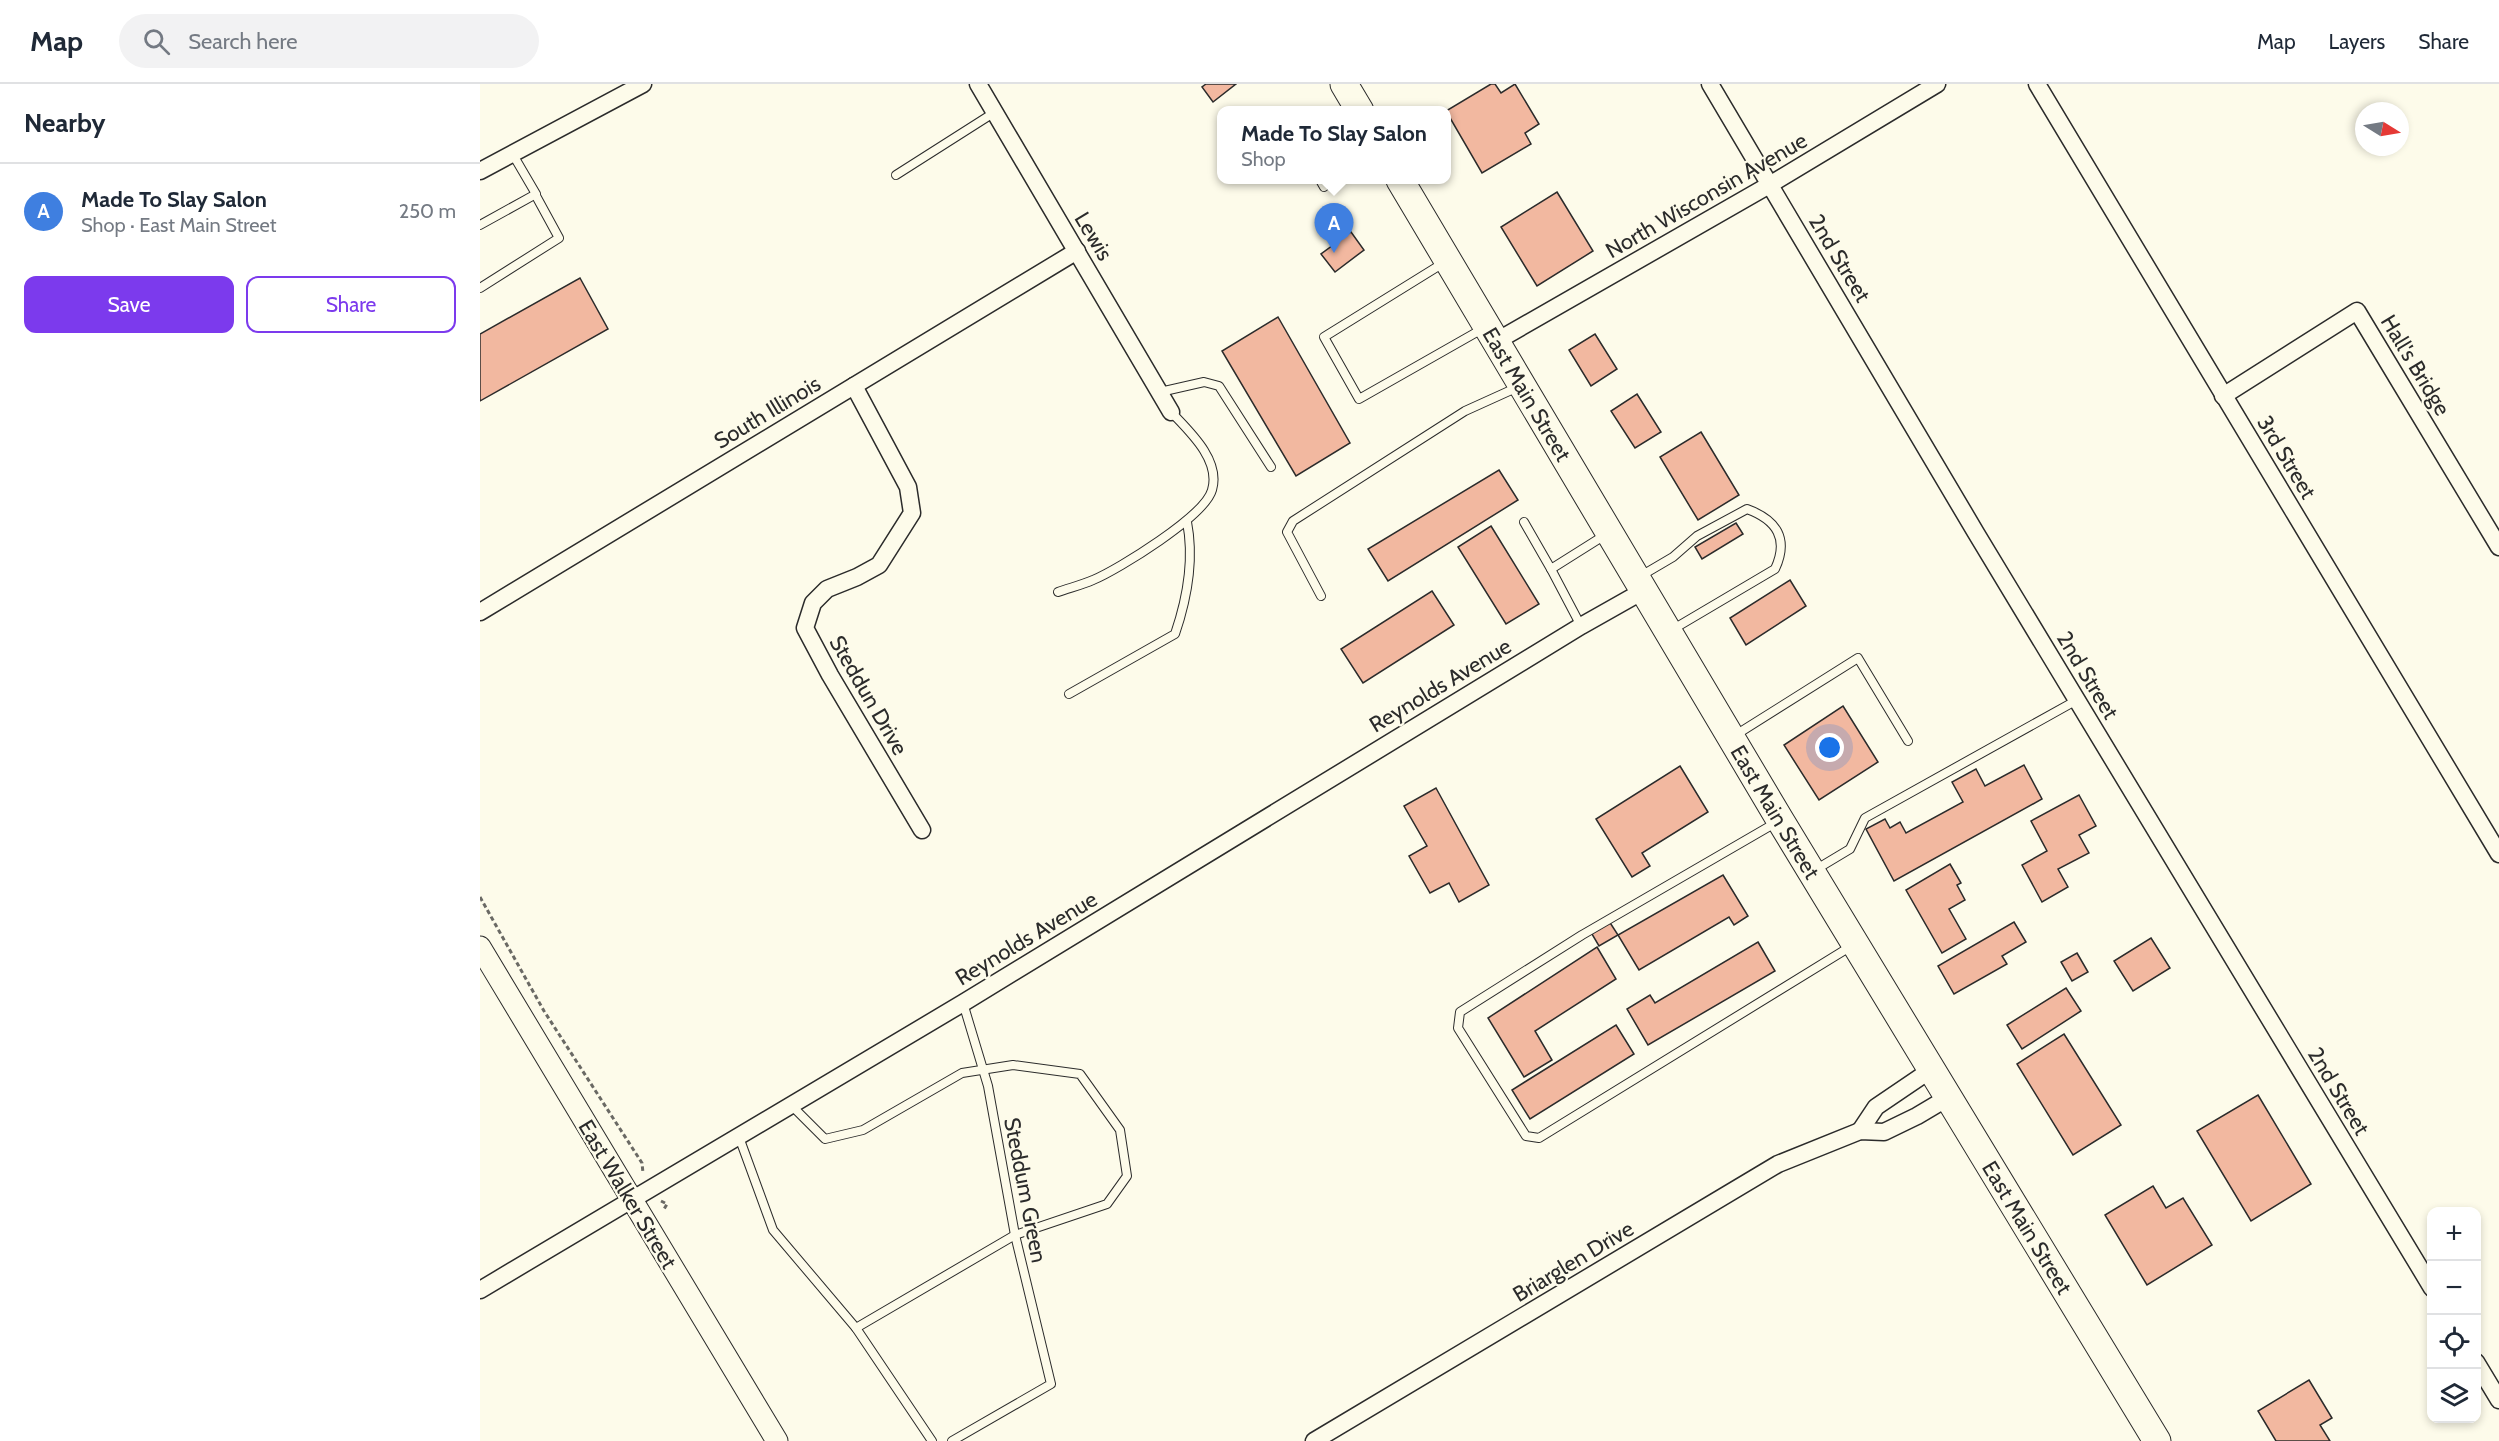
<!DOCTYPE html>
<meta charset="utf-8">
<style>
body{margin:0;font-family:Cabin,sans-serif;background:#f2f2f3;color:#1f2937}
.controls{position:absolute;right:18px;bottom:18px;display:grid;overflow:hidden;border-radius:12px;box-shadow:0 3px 9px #0003}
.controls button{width:54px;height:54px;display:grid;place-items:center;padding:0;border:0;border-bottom:2px solid #e0e1e3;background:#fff;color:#1f2937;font:30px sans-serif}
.compass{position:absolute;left:1875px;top:18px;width:54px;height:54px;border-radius:50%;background:#fff;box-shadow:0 3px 9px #0003;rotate:101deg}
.you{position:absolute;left:1350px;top:664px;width:21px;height:21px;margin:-15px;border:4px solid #fff;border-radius:50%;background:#1a73e8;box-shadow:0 0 0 9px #1a73e833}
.badge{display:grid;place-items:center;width:39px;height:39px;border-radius:50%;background:#7c3aed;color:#fff;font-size:20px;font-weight:700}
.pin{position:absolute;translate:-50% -50px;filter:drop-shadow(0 2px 3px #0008)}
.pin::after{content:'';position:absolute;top:32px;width:21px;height:18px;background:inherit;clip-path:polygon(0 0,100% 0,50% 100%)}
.popup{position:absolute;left:737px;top:22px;width:234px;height:78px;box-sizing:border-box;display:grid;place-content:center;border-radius:12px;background:#fff;filter:drop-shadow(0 2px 4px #0005);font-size:20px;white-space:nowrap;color:#747a83}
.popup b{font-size:22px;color:#1f2937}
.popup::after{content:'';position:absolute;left:50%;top:100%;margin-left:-12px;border:12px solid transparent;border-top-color:#fff}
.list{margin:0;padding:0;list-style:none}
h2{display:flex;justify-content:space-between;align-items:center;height:78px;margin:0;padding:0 24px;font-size:26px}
h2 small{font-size:20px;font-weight:400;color:#747a83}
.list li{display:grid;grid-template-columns:39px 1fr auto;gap:18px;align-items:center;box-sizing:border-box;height:96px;padding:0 24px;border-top:2px solid #e0e1e3}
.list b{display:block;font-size:22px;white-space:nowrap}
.list p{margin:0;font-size:20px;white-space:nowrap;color:#747a83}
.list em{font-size:20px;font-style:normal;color:#747a83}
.actions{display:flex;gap:12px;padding:18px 24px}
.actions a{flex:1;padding:14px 0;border:2px solid #7c3aed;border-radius:12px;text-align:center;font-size:21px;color:#7c3aed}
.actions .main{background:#7c3aed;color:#fff}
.icon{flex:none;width:33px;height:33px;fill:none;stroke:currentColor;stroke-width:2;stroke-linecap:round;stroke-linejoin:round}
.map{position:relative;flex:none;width:2019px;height:1357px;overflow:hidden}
header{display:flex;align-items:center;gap:36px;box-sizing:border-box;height:84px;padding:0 30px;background:#fff;border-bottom:2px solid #e0e1e3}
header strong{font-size:28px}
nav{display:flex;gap:33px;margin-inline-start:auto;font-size:21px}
.search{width:420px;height:54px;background:#f2f2f3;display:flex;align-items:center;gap:15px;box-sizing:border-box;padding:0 21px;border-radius:33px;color:#747a83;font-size:22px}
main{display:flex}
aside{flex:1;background:#fff}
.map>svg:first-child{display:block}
.building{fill:#f2b8a0;stroke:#2b2b2b;stroke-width:1.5}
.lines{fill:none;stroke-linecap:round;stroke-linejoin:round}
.service-casing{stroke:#2b2b2b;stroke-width:10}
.minor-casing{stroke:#2b2b2b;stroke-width:19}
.tertiary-casing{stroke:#2b2b2b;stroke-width:23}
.primary-casing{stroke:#2b2b2b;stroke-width:29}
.path{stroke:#6a6964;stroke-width:3;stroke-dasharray:4.5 3;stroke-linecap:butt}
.service{stroke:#fdfbea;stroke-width:8}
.minor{stroke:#fdfbea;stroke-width:16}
.tertiary{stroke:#fdfbea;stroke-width:21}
.primary{stroke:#fdfbea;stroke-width:27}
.labels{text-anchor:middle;stroke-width:4.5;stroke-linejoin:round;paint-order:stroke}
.street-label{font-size:22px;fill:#2b2b2b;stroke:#fdfbea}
</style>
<header>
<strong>Map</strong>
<div class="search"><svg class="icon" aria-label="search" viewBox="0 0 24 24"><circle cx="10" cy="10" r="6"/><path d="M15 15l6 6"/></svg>Search here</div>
<nav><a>Map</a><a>Layers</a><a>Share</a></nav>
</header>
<main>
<aside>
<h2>Nearby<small></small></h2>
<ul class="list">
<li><span class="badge" style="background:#3f7fe0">A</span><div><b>Made To Slay Salon</b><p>Shop · East Main Street</p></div><em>250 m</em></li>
</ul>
<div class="actions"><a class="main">Save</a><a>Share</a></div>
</aside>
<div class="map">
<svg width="2019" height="1357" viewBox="0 0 2019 1357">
<rect width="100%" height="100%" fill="#fdfbea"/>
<g class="building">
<path d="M726,0H756L733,18L722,3Z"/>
<path d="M1011,0H1015L1021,9L1035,0L1059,40L1045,49L1051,60L1002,89L966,27Z"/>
<path d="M1077,108L1113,167L1057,202L1021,143Z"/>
<path d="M871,148L884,166L855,188L841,170Z"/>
<path d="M100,194L128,245L0,317V250Z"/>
<path d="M798,233L870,359L816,392L742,267Z"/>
<path d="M1115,250L1137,285L1111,302L1089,266Z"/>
<path d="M1157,310L1181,348L1155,364L1131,327Z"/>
<path d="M1221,348L1259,411L1218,436L1180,373Z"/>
<path d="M1019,386L1038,416L908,497L888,465Z"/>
<path d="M1256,439L1263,450L1222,475L1215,463Z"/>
<path d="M1011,442L1059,520L1026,540L978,463Z"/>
<path d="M1310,496L1326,522L1266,561L1250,534Z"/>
<path d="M952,507L974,541L883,599L861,565Z"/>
<path d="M1363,622L1398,678L1339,716L1304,661Z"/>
<path d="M1544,681L1562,715L1414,797L1386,745L1405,735L1410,744L1420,738L1426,749L1483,718L1472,698L1496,685L1505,702Z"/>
<path d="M1200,682L1228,728L1162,769L1170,782L1152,793L1116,735Z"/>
<path d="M956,704L1009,801L979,818L969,799L950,809L929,772L947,762L924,722Z"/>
<path d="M1599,711L1616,742L1599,751L1609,769L1578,785L1588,803L1562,818L1542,781L1567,767L1551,737Z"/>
<path d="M1470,780L1481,799L1477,801L1485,816L1469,825L1486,855L1462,869L1426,806Z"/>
<path d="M1243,791L1268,832L1254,841L1249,833L1159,886L1138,851Z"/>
<path d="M1127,834L1138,851L1119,862L1109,845Z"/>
<path d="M1534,838L1546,858L1522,872L1527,880L1474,910L1458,882Z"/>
<path d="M1671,854L1690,884L1653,907L1634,877Z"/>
<path d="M1278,858L1295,887L1168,961L1147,925L1170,911L1175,919Z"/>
<path d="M1117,863L1136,895L1055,947L1072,976L1044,993L1008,934Z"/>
<path d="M1597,869L1608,888L1592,897L1581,878Z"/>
<path d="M1586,904L1601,927L1542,965L1527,941Z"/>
<path d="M1136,941L1154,970L1050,1035L1032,1006Z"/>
<path d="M1584,950L1641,1041L1593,1071L1537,980Z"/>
<path d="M1778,1011L1831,1100L1771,1137L1717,1047Z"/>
<path d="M1673,1102L1686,1124L1703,1114L1732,1161L1667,1201L1625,1131Z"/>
<path d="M1829,1296L1852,1334L1840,1341L1850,1357H1796L1778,1327Z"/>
</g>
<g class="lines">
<defs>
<g id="service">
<path d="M416,91L515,28"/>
<path d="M840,96L844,103"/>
<path d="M0,141L56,110L32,69"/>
<path d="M965,178L844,253L879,315L1004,244"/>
<path d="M0,204L79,154L55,110"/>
<path d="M680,308L724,298L739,302L791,383"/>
<path d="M1044,438L1071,485L1125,451"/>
<path d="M1071,485L1101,542"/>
<path d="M1159,493L1193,473L1217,452L1267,425C1297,436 1309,455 1295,485L1190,547"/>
<path d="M578,508C589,504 602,501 613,496C639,485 725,432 732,406C741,376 709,347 691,328"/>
<path d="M841,512L807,448L813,437L985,327L1038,303"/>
<path d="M589,610L695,550C707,515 714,474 707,438"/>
<path d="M1254,652L1378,574L1428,657"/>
<path d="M1297,738L1102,851L980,928L978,944L1046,1052L1059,1054L1373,861"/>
<path d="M1335,786L1370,765L1385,734L1597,616"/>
<path d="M312,1022L345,1055L383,1046L482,989L533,981L600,990L640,1046L647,1092L627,1120L535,1151L376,1244"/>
<path d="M259,1053L293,1146L376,1244L452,1357"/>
<path d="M472,1357L571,1300L535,1151L508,1002L483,919"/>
</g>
<g id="minor">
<path d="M498,0L691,328"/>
<path d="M1230,0L1496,449L1952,1204"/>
<path d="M1557,0L2019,770"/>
<path d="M0,87L163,0"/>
<path d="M1015,258L1291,100L1457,0"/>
<path d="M374,302L428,403L432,429L399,481L377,493L347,505L333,519L325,544L350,591L442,746"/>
<path d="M1743,312L1877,227L2019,463"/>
<path d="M0,528L597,167"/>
<path d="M1380,1047L1396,1023L1452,985"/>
<path d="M0,1206L483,919L1101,542L1163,507"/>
<path d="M1996,1278L2019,1316"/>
<path d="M834,1357L1298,1080L1380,1047L1404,1048L1437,1032L1469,1013"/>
</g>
<path id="tertiary" d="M0,863L297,1357"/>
<g id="primary">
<path d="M864,0L880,27"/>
<path id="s1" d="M920,96L1300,736L1677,1357"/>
</g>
</defs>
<use href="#service" class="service-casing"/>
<use href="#minor" class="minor-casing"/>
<use href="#tertiary" class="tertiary-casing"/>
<use href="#primary" class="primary-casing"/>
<g class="path">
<path d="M0,813L64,927L162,1079L163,1089"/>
<path d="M181,1117L187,1120L183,1127"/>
</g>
<use href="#service" class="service"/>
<use href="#minor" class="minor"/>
<use href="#tertiary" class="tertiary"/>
<use href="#primary" class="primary"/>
</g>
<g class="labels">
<g class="street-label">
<text transform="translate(1226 111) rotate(-30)" y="8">North Wisconsin Avenue</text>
<text transform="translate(614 152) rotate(59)" y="8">Lewis</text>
<text transform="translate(1360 174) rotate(59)" y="8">2nd Street</text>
<text transform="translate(1936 281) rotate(59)" y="8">Hall's Bridge</text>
<text dy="8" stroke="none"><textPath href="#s1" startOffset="249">East Main Street</textPath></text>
<text transform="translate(287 328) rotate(-31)" y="8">South Illinois</text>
<text transform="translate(1807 373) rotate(59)" y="8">3rd Street</text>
<text transform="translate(1608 591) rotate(59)" y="8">2nd Street</text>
<text transform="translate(960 601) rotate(-31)" y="8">Reynolds Avenue</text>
<text transform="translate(389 611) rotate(60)" y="8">Steddun Drive</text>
<text dy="8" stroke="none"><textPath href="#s1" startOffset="735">East Main Street</textPath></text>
<text transform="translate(546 854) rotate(-31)" y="8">Reynolds Avenue</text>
<text transform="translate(1859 1007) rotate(59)" y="8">2nd Street</text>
<text transform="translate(546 1106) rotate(79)" y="8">Steddum Green</text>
<text transform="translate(148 1110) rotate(59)" y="8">East Walker Street</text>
<text dy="8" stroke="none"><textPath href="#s1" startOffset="1221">East Main Street</textPath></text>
<text transform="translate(1093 1177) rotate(-31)" y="8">Briarglen Drive</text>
</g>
</g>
</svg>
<div class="controls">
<button>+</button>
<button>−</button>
<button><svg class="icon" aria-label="locate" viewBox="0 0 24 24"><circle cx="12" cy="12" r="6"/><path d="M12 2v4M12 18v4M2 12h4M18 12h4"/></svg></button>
<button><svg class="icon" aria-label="layers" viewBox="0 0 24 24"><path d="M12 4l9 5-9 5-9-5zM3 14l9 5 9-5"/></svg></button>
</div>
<svg class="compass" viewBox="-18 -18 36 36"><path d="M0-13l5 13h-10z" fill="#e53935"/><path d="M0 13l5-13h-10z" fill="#747a83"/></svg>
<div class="you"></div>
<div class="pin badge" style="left:854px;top:169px;background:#3f7fe0">A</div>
<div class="popup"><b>Made To Slay Salon</b>Shop</div>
</div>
</main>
